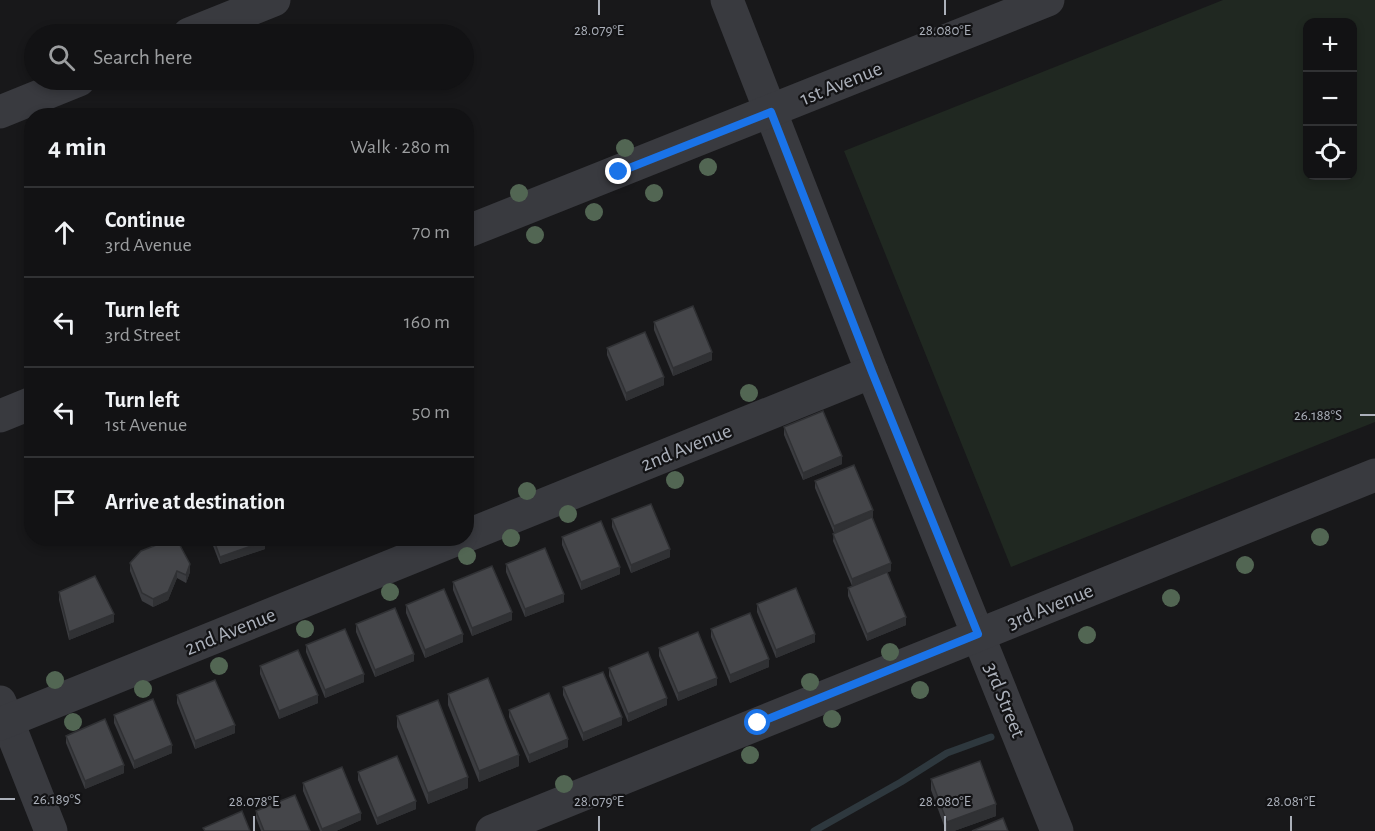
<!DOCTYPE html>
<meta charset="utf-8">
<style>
body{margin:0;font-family:"Alegreya Sans",sans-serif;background:#1f2022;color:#f1f3f6}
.controls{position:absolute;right:18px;top:18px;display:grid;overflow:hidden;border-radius:12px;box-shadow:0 3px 9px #0003}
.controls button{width:54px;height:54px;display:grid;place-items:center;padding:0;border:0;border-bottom:2px solid #313234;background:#121214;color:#f1f3f6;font:30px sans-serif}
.stop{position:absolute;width:18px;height:18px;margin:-14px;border:4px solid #1a73e8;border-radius:50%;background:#fff}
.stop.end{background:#1a73e8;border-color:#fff;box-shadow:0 2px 6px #0008}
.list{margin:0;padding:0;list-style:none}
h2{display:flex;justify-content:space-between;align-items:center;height:78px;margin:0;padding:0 24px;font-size:26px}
h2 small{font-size:20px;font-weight:400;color:#9c9ea0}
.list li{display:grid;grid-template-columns:39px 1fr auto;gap:18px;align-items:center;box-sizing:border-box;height:90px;padding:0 24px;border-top:2px solid #313234}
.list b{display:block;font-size:22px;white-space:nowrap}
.list p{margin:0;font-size:20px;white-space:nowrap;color:#9c9ea0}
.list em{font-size:20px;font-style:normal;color:#9c9ea0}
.icon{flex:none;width:33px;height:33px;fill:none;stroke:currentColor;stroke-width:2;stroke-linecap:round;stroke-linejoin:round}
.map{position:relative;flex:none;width:1375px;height:831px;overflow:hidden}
.search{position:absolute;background:#121214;box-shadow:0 3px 9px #0003;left:24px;top:24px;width:450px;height:66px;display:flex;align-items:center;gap:15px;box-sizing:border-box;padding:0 21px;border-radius:33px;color:#9c9ea0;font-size:22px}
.panel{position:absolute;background:#121214;box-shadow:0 3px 9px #0003;left:24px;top:108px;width:450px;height:438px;border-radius:24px}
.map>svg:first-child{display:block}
.green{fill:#202821;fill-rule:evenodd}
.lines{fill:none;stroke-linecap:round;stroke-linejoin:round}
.stream{stroke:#2e383e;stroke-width:7}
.minor{stroke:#393a3f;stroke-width:33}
.tree{fill:#526653}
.wall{fill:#3b3c40}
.shaded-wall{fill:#303134}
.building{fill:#45464a;stroke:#303134;stroke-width:1.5}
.route{stroke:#1a73e8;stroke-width:8}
.ticks{fill:none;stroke:#abb0ba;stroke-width:2}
.labels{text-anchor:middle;stroke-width:4.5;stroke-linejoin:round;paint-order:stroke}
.street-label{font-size:21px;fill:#abb0ba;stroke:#131315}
.ticks-label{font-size:15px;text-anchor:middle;fill:#abb0ba;stroke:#131315;stroke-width:4.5;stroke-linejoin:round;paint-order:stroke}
</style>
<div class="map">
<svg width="1375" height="831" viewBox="0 0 1375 831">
<rect width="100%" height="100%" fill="#18181a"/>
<path class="green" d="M1223,0H1375V422L1011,567L844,151ZM1308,22H1352V176H1308Z"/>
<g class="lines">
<path class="stream" d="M814,831L901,782L947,753L991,737"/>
<g class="minor">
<path d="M727,0L872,372L1057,831"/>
<path d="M189,34L274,0"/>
<path d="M0,112L79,80"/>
<path d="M466,232L1048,0"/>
<path d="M0,416L32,403"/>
<path d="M466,536L872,372"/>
<path d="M0,702L51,831"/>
<path d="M0,724L460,538"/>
<path d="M492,831L1375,475"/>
</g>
</g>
<g class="tree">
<circle cx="625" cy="148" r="9"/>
<circle cx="708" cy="167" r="9"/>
<circle cx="519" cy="193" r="9"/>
<circle cx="654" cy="193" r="9"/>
<circle cx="594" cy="212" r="9"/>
<circle cx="535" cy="235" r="9"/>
<circle cx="749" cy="393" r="9"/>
<circle cx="675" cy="480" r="9"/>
<circle cx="527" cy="491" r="9"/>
<circle cx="568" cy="514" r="9"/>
<circle cx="1320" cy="537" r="9"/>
<circle cx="511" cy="538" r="9"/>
<circle cx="467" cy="556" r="9"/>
<circle cx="1245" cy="565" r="9"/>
<circle cx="390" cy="592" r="9"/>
<circle cx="1171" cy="598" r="9"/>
<circle cx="305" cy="629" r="9"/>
<circle cx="1087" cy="635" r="9"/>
<circle cx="890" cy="652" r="9"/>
<circle cx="219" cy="666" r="9"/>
<circle cx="55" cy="680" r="9"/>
<circle cx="810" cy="682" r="9"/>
<circle cx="143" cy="689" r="9"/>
<circle cx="920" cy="690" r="9"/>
<circle cx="832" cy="719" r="9"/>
<circle cx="73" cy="722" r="9"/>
<circle cx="750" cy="755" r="9"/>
<circle cx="564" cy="784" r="9"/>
</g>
<g class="wall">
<path d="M654,322L712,360L673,376L654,330Z"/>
<path d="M607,348L664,385L626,401L607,355Z"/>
<path d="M784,427L842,464L803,480L784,435Z"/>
<path d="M815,481L873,518H872L891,571L887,572L906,625L867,641L848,596V588L852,586L833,541L834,533L815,488Z"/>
<path d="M612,519L670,557L631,573L612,527Z"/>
<path d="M562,537L620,574L581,590L562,545Z"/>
<path d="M210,538H263L265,549L220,564Z"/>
<path d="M130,563L190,572L186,583L177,578L168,600L153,607L142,601L130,571Z"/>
<path d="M506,564L564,602L525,617L506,572Z"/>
<path d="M453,582L512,620L472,636L453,590Z"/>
<path d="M59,592L114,622L69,640L59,600Z"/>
<path d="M757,604L815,642L776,658L757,612Z"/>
<path d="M406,605L463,642L425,658L406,613Z"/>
<path d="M356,624L414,661L375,677L356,632Z"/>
<path d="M711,629L769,667L730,683L711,637Z"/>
<path d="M306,645L364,682L325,698L306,652Z"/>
<path d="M659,648L717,685L678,701L659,656Z"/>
<path d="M260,666L318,703L279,719L260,674Z"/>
<path d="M609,668L667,705L628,722L609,676Z"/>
<path d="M563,687L622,725L583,741L563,695Z"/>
<path d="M448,694L519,766L479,782L448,705Z"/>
<path d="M177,695L235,733L195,749L177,703Z"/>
<path d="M509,710L568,747L529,763L509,717Z"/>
<path d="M114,715L172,753L134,769L114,723Z"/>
<path d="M397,716L468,788L428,804L397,727Z"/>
<path d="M66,736L124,773L85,789L66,743Z"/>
<path d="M358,772L416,809L377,825L358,780Z"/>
<path d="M931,779L996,816L954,831H946L931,790Z"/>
<path d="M303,783L361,820L336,831H320L303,791Z"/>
<path d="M256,811L310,831H261L256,818Z"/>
</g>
<g class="shaded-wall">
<path d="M712,352V360L673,376V368Z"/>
<path d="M664,377V385L626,401V393Z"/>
<path d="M842,456V464L803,480V473Z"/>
<path d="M873,510V518L834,534V526Z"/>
<path d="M265,541V549L220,564V557Z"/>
<path d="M670,549V557L631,573V565Z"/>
<path d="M891,563V571L852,587V579Z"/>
<path d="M190,564V572L186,583V575Z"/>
<path d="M620,567V574L581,590V582Z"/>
<path d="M177,571V578L168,600L153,607V599Z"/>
<path d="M564,594V602L525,617V609Z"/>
<path d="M512,612V620L472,636V628Z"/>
<path d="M114,614V622L69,640V632Z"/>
<path d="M906,617V625L867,641V634Z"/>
<path d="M463,634V642L425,658V650Z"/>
<path d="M815,634V642L776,658V650Z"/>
<path d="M414,654V661L375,677V670Z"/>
<path d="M769,659V667L730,683V675Z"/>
<path d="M364,674V682L325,698V690Z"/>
<path d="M717,678V685L678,701V693Z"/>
<path d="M318,695V703L279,719V711Z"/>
<path d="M667,698V705L628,722V714Z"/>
<path d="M622,717V725L583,741V733Z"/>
<path d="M235,725V733L195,749V741Z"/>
<path d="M568,739V747L529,763V755Z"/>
<path d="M172,745V753L134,769V761Z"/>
<path d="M519,755V766L479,782V771Z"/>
<path d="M124,765V773L85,789V781Z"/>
<path d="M468,777V788L428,804V793Z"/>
<path d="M416,801V809L377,825V818Z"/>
<path d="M996,804V816L954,831H947V822Z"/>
<path d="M361,813V820L336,831H322V829Z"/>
</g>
<g class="building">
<path d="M693,306L712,352L673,368L654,322Z"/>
<path d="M645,332L664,377L626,393L607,348Z"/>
<path d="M823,411L842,456L803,473L784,427Z"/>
<path d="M854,465L873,510L834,526L815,481Z"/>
<path d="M651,504L670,549L631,565L612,519Z"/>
<path d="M872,517L891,563L852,579L833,534Z"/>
<path d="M601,521L620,567L581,582L562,537Z"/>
<path d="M174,538H176L190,564L186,575L177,571L168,592L153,599L142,593L130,563L141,551Z"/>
<path d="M213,538H263L265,541L220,557Z"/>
<path d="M545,548L564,594L525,609L506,564Z"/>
<path d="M492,566L512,612L472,628L453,582Z"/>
<path d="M887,572L906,617L867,634L848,588Z"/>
<path d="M95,576L114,614L69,632L59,592Z"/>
<path d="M796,588L815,634L776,650L757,604Z"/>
<path d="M444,589L463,634L425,650L406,605Z"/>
<path d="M395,608L414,654L375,670L356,624Z"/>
<path d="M750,613L769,659L730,675L711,629Z"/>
<path d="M345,629L364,674L325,690L306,645Z"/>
<path d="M698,632L717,678L678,693L659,648Z"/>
<path d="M298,650L318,695L279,711L260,666Z"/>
<path d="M648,652L667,698L628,714L609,668Z"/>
<path d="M603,672L622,717L583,733L563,687Z"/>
<path d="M488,678L519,755L479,771L448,694Z"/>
<path d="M215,680L235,725L195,741L177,695Z"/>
<path d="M549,693L568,739L529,755L509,710Z"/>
<path d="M153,699L172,745L134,761L114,715Z"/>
<path d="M438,700L468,777L428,793L397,716Z"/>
<path d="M105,719L124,765L85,781L66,736Z"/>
<path d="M397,756L416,801L377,818L358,772Z"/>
<path d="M980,761L996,804L947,822L931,779Z"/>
<path d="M342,767L361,813L322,829L303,783Z"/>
<path d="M295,795L310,831H264L256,811Z"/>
<path d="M242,811L250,831H205L203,828Z"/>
<path d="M1003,818L1008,831H972Z"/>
</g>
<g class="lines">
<path class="route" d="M619,172L771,112L872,372L978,634L758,723"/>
</g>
<path class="ticks" d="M599,0V15M945,0V15M1360,415H1375M0,799H15M254,816V831M599,816V831M945,816V831M1291,816V831"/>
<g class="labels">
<g class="street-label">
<text transform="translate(841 83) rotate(-22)" y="7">1st Avenue</text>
<text transform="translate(686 447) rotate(-22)" y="7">2nd Avenue</text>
<text transform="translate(1050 606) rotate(-22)" y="7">3rd Avenue</text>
<text transform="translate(230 631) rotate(-22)" y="7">2nd Avenue</text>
<text transform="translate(1005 700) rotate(68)" y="7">3rd Street</text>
</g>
</g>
<g class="ticks-label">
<text x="599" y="35">28.079°E</text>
<text x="945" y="35">28.080°E</text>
<text x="1318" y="420">26.188°S</text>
<text x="57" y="804">26.189°S</text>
<text x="254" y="806">28.078°E</text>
<text x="599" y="806">28.079°E</text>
<text x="945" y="806">28.080°E</text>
<text x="1291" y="806">28.081°E</text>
</g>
</svg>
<div class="controls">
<button>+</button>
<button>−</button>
<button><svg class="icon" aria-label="locate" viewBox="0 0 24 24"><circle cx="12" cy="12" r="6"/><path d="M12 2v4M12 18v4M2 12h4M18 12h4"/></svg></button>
</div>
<div class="stop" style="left:758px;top:723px"></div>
<div class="stop end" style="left:619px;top:172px"></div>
<div class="search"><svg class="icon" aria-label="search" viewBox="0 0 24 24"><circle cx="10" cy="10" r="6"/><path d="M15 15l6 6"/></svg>Search here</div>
<section class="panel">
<h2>4 min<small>Walk · 280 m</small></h2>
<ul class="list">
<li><svg class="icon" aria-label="ahead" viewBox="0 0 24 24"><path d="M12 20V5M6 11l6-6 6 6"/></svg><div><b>Continue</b><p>3rd Avenue</p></div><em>70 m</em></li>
<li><svg class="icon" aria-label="left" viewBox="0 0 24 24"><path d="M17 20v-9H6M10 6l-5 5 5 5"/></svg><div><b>Turn left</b><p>3rd Street</p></div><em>160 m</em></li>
<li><svg class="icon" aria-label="left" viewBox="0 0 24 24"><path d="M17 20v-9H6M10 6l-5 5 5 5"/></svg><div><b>Turn left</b><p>1st Avenue</p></div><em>50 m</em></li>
<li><svg class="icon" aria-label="arrive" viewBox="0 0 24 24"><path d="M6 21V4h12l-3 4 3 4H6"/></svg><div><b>Arrive at destination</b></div></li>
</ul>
</section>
</div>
